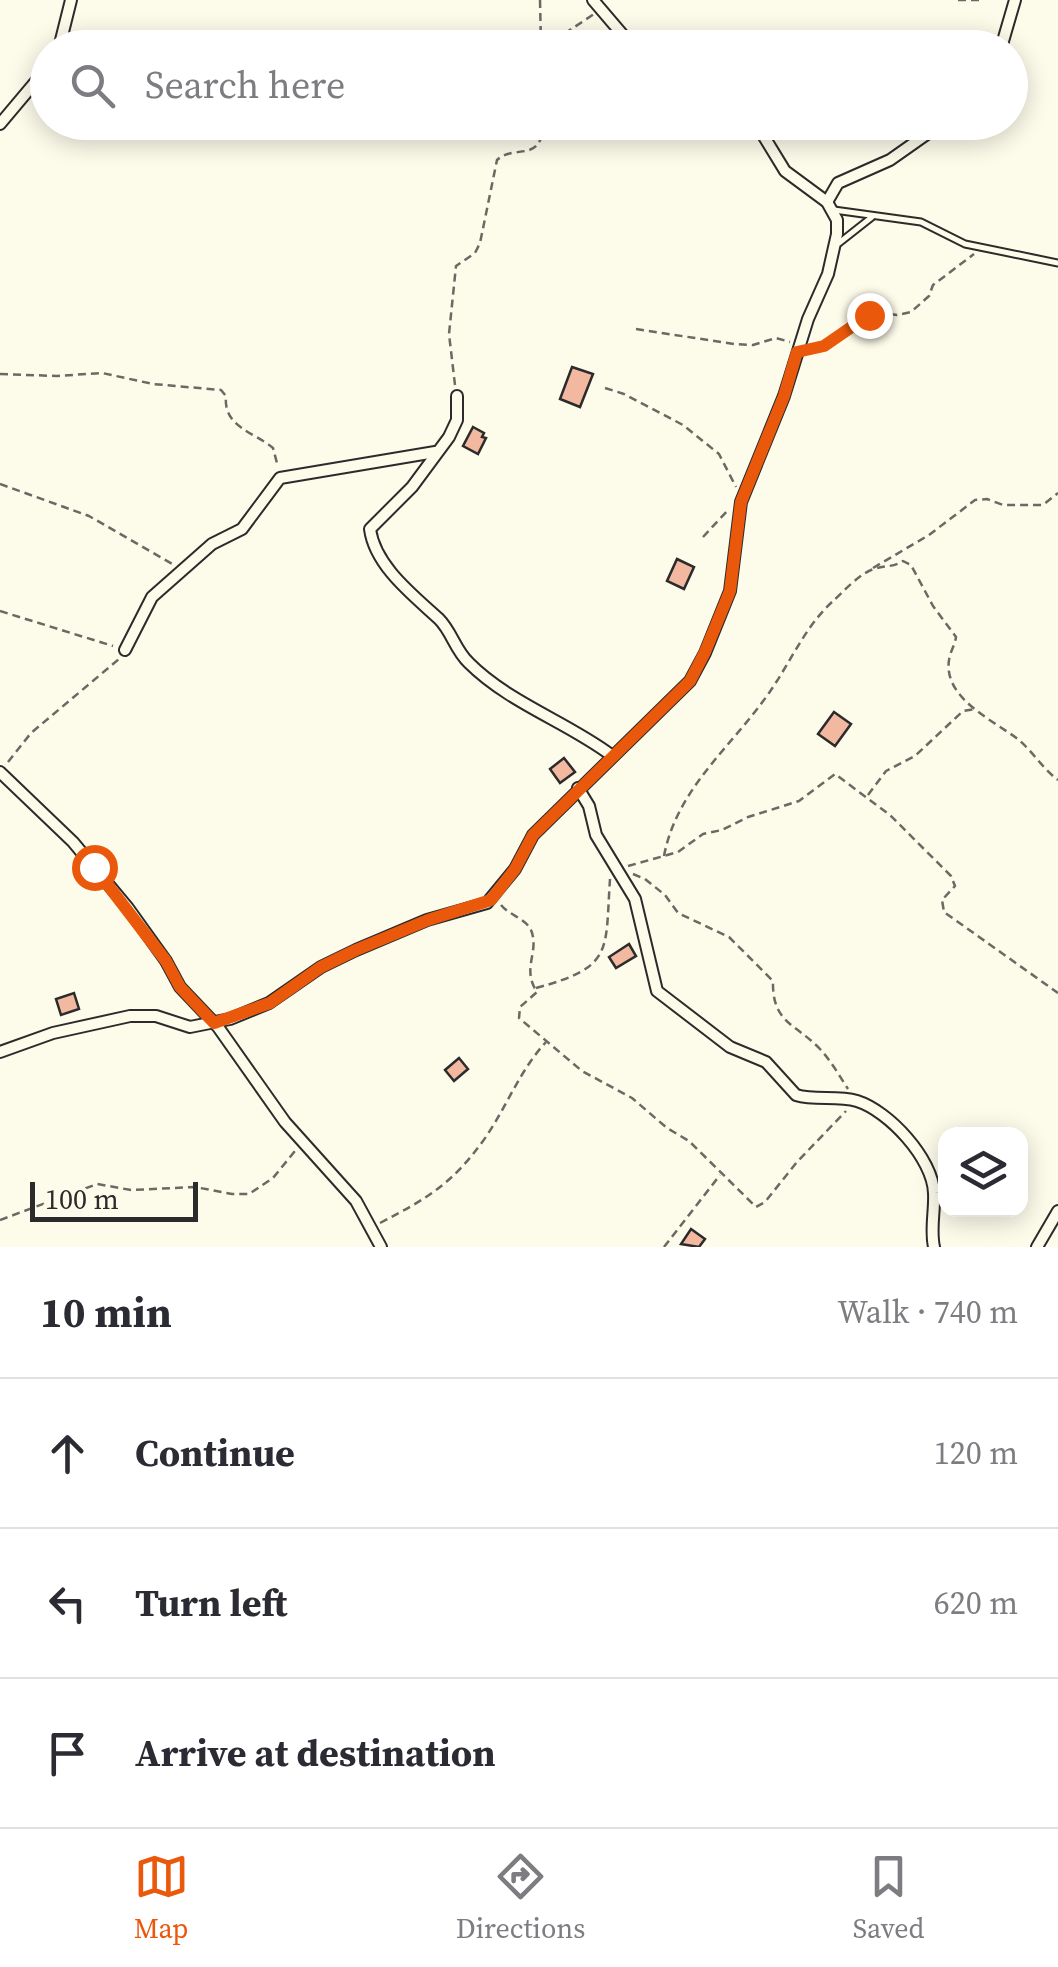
<!DOCTYPE html>
<meta charset="utf-8">
<style>
body{margin:0;font-family:"Source Serif 4",serif;background:#f2f2f3;color:#2b2b33}
.controls{position:absolute;right:30px;bottom:30px;display:grid;overflow:hidden;border-radius:20px;box-shadow:0 5px 25px #0003}
.controls button{width:90px;height:90px;display:grid;place-items:center;padding:0;border:0;border-bottom:2px solid #e1e1e2;background:#fff;color:#2b2b33;font:50px sans-serif}
.scale{position:absolute;left:30px;bottom:25px;width:168px;box-sizing:border-box;padding-left:10px;border:5px solid #2b2b2b;border-top:0;font-size:28px;line-height:35px;white-space:nowrap;color:#2b2b2b;-webkit-text-stroke:8px #fdfbea;paint-order:stroke}
.stop{position:absolute;width:30px;height:30px;margin:-22px;border:8px solid #ea580c;border-radius:50%;background:#fff}
.stop.end{background:#ea580c;border-color:#fff;box-shadow:0 2px 10px #0008}
.list{margin:0;padding:0;list-style:none}
h2{display:flex;justify-content:space-between;align-items:center;height:130px;margin:0;padding:0 40px;font-size:42px}
h2 small{font-size:32px;font-weight:400;color:#7c7c81}
.list li{display:grid;grid-template-columns:65px 1fr auto;gap:30px;align-items:center;box-sizing:border-box;height:150px;padding:0 40px;border-top:2px solid #e1e1e2}
.list b{display:block;font-size:38px;white-space:nowrap}
.list em{font-size:32px;font-style:normal;color:#7c7c81}
.icon{flex:none;width:55px;height:55px;fill:none;stroke:currentColor;stroke-width:2;stroke-linecap:round;stroke-linejoin:round}
.map{position:relative;flex:none;width:1058px;height:1247px;overflow:hidden}
.search{position:absolute;background:#fff;box-shadow:0 5px 25px #0003;left:30px;right:30px;top:30px;height:110px;display:flex;align-items:center;gap:25px;box-sizing:border-box;padding:0 35px;border-radius:55px;color:#7c7c81;font-size:38px}
.sheet{height:580px;background:#fff}
nav{display:flex;justify-content:space-around;align-items:center;box-sizing:border-box;height:140px;border-top:2px solid #e1e1e2;background:#fff;font-size:28px;color:#7c7c81}
nav a{display:grid;justify-items:center;gap:5px}
nav .on{color:#ea580c}
.map>svg:first-child{display:block}
.building{fill:#f2b8a0;stroke:#2b2b2b;stroke-width:2.5}
.lines{fill:none;stroke-linecap:round;stroke-linejoin:round}
.lane-casing{stroke:#2b2b2b;stroke-width:9}
.street-casing{stroke:#2b2b2b;stroke-width:14}
.path{stroke:#6a6964;stroke-width:2.5;stroke-dasharray:8 5;stroke-linecap:butt}
.lane{stroke:#fdfbea;stroke-width:5}
.street{stroke:#fdfbea;stroke-width:10}
.route{stroke:#ea580c;stroke-width:12}
</style>
<div class="map">
<svg width="1058" height="1247" viewBox="0 0 1058 1247">
<rect width="100%" height="100%" fill="#fdfbea"/>
<g class="building">
<path d="M572,367L593,374L580,407L560,399Z"/>
<path d="M473,427L484,433L482,437L486,438L478,454L463,446Z"/>
<path d="M677,559L694,567L684,589L667,581Z"/>
<path d="M834,712L851,724L835,746L818,734Z"/>
<path d="M564,758L575,772L560,783L550,769Z"/>
<path d="M629,944L636,956L616,968L609,957Z"/>
<path d="M74,993L79,1009L61,1015L56,999Z"/>
<path d="M459,1058L468,1069L454,1081L445,1070Z"/>
<path d="M691,1229L705,1239L699,1247L681,1244Z"/>
</g>
<g class="lines">
<defs>
<g id="lane">
<path d="M834,210L921,222L965,244L1058,263"/>
<path d="M839,243L872,217"/>
</g>
<g id="street">
<path d="M593,0L634,48"/>
<path d="M59,48L71,0"/>
<path d="M1001,48L1015,0"/>
<path d="M0,124L48,67"/>
<path d="M827,202L838,183L890,160L944,122"/>
<path d="M457,396V420L449,437L412,487L370,529C375,566 413,595 439,619C452,632 455,650 469,663C509,703 567,722 611,755"/>
<path d="M125,650L152,597L212,544L242,529L280,478L435,452"/>
<path d="M0,772L73,842L128,908L166,961L180,987L218,1027L285,1122L356,1201L381,1247"/>
<path d="M578,788L589,806L596,835L635,899L657,991L730,1047L766,1062L796,1095C815,1101 837,1095 857,1101C889,1111 933,1159 934,1193C935,1211 930,1229 934,1247"/>
<path d="M0,1052L53,1033L130,1016H156L190,1027L230,1019L269,1003L321,967L356,950L427,920L487,903L515,869L533,835L690,681L705,653L730,591L741,502L784,396L808,319L828,274L837,234V220L827,202L785,171L755,122"/>
<path d="M1037,1247L1058,1211"/>
</g>
</defs>
<use href="#lane" class="lane-casing"/>
<use href="#street" class="street-casing"/>
<g class="path">
<path d="M540,0L541,46"/>
<path d="M958,0H983"/>
<path d="M543,48L594,14"/>
<path d="M636,329L734,344L753,345L776,338L790,342"/>
<path d="M809,349L824,346L875,312L897,315L911,312L929,296L933,285L974,254"/>
<path d="M0,374L57,376L102,373L153,384L221,390L226,396C223,427 254,432 273,448L278,467"/>
<path d="M455,385L449,334L456,266L475,253L480,243L497,160C516,143 541,165 544,122"/>
<path d="M605,388L624,394L683,425L719,454L736,487"/>
<path d="M0,484L89,516L174,565"/>
<path d="M703,537L729,509"/>
<path d="M873,568L929,535L975,500L987,499L1003,505H1043L1058,493"/>
<path d="M0,611L113,646"/>
<path d="M8,762L31,733L119,659"/>
<path d="M868,795L886,771L915,756L963,711L975,709"/>
<path d="M664,856C677,787 734,745 771,690C791,661 805,627 832,602C843,592 860,573 874,569C884,565 892,568 903,561L911,565L933,606L956,637C955,645 950,652 949,660C943,699 995,721 1019,740C1033,752 1043,769 1058,780"/>
<path d="M628,866L678,852L703,834L722,830L748,817L799,801L835,774L890,815L951,876L955,886L942,900L944,912L1058,993"/>
<path d="M633,874L645,879L665,895L678,913L729,937L773,981C772,1023 795,1023 820,1049C831,1061 839,1075 848,1089"/>
<path d="M501,905C509,915 526,919 531,930C540,952 521,968 537,992L520,1007L519,1018L582,1071L632,1098L667,1128L689,1141L756,1207L765,1202L797,1162L846,1111"/>
<path d="M536,988C614,967 605,952 610,879"/>
<path d="M0,1220L97,1184L131,1190L195,1187L232,1194H249L273,1178L295,1151"/>
<path d="M380,1223C426,1199 451,1185 483,1141C506,1109 519,1071 546,1042"/>
<path d="M664,1247L720,1175"/>
</g>
<use href="#lane" class="lane"/>
<use href="#street" class="street"/>
</g>
<g class="lines">
<path class="route" d="M94,867L166,961L180,987L214,1023L270,1003L321,967L356,950L428,920L491,900L515,869L533,835L690,681L705,652L730,591L741,502L784,396L797,352L824,346L869,315"/>
</g>
</svg>
<div class="controls">
<button><svg class="icon" aria-label="layers" viewBox="0 0 24 24"><path d="M12 4l9 5-9 5-9-5zM3 14l9 5 9-5"/></svg></button>
</div>
<div class="scale">100 m</div>
<div class="stop" style="left:94px;top:867px"></div>
<div class="stop end" style="left:869px;top:315px"></div>
<div class="search"><svg class="icon" aria-label="search" viewBox="0 0 24 24"><circle cx="10" cy="10" r="6"/><path d="M15 15l6 6"/></svg>Search here</div>
</div>
<section class="sheet">
<h2>10 min<small>Walk · 740 m</small></h2>
<ul class="list">
<li><svg class="icon" aria-label="ahead" viewBox="0 0 24 24"><path d="M12 20V5M6 11l6-6 6 6"/></svg><div><b>Continue</b></div><em>120 m</em></li>
<li><svg class="icon" aria-label="left" viewBox="0 0 24 24"><path d="M17 20v-9H6M10 6l-5 5 5 5"/></svg><div><b>Turn left</b></div><em>620 m</em></li>
<li><svg class="icon" aria-label="arrive" viewBox="0 0 24 24"><path d="M6 21V4h12l-3 4 3 4H6"/></svg><div><b>Arrive at destination</b></div></li>
</ul>
</section>
<nav>
<a class="on"><svg class="icon" aria-label="map" viewBox="0 0 24 24"><path d="M3 6l6-2 6 2 6-2v14l-6 2-6-2-6 2zM9 4v14M15 6v14"/></svg>Map</a>
<a><svg class="icon" aria-label="directions" viewBox="0 0 24 24"><path d="M12 3l9 9-9 9-9-9zM9 14v-3h6M13 9l2 2-2 2"/></svg>Directions</a>
<a><svg class="icon" aria-label="saved" viewBox="0 0 24 24"><path d="M7 4h10v16l-5-4-5 4z"/></svg>Saved</a>
</nav>
